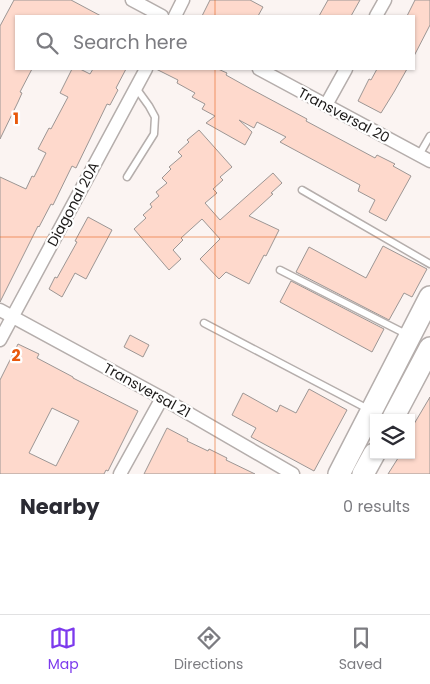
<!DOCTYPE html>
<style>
body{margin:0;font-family:Poppins,sans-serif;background:#f7f7f7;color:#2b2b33}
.controls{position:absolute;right:15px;bottom:15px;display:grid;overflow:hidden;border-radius:0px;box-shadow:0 1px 4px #0004}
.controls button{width:45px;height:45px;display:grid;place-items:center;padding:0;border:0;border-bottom:1px solid #e1e1e2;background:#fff;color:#2b2b33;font:25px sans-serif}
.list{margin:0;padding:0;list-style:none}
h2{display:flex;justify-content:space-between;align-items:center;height:65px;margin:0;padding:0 20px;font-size:21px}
h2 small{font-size:16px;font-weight:400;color:#7c7c81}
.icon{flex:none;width:28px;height:28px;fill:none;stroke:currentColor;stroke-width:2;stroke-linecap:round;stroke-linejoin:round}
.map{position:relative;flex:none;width:430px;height:474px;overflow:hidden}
.search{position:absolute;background:#fff;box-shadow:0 1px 4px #0004;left:15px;right:15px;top:15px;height:55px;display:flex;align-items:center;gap:12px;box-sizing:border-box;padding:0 18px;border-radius:0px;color:#7c7c81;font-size:19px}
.sheet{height:140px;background:#fff}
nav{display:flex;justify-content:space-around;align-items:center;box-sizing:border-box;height:70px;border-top:1px solid #e1e1e2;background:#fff;font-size:14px;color:#7c7c81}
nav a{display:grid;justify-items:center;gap:2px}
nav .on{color:#7c3aed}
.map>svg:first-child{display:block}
.building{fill:#fed9cc;stroke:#9c9694;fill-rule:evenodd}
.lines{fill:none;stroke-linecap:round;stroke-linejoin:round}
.service-casing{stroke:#b5aeac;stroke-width:9}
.minor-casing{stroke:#b5aeac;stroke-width:15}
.trunk-casing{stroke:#b5aeac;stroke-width:24}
.service{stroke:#fff;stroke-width:6}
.minor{stroke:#fff;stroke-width:12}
.trunk{stroke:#fff;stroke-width:21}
.grid{fill:none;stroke:#e8590c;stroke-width:1;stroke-opacity:0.55}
.labels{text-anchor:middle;stroke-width:4.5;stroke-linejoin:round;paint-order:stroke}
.street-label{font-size:14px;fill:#1d1b1a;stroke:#fff}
.grid-label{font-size:16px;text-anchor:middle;font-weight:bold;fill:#e8590c;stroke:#fff;stroke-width:4.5;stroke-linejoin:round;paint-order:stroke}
</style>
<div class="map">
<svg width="430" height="474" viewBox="0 0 430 474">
<rect width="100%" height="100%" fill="#fbf4f2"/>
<g class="building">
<path d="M14,0H71L101,16H16V69H32L20,92L22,93L18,102L0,139V26Z"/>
<path d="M210,0H250L263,7L258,16H202Z"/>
<path d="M328,0H360L351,16H319Z"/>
<path d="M415,0H430V25L414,56V16H407Z"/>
<path d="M72,69H80L90,74L93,69H126L116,88L118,90L110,105L107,104L76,168L72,166L53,205L51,204L39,227L38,226L0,302V177L26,189L32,176L34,177L46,153L38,149L49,128L51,129L68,97L60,93Z"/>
<path d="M156,69H218L227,73L226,75L251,89L307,119L306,121L375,158L377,155L395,164L393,166L411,176L386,221L369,212L375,200L358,191L360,185L280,142L286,137L257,122L254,128L239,120L252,132L245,145L206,123L215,116L202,109L205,104L192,97L195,93L177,83L178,80Z"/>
<path d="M377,69H407L394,92L381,113L358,101L369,79L371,80Z"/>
<path d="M199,130L232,167L220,177L223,180L213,189L217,193L205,203L220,220L273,173L282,183L271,193L273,194L249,216L279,230L266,256L264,255L249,284L226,272L219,279L200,259L220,239L202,219L181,238L183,240L173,250L181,259L169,270L134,229L146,218L143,215L152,207L150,204L159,196L156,192L167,183L162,178L171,169L169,167L182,156L178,152L189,142L187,140Z"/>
<path d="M88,217L112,230L86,279L75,273L62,297L49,289L55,277L57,278L77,242L75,241Z"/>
<path d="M383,246L427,269L412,297L404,293L389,320L296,272L309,247L366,278Z"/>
<path d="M291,281L384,329L372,352L280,302Z"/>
<path d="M130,335L149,345L143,357L124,347Z"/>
<path d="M18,344L39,354L37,358L73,377V378L138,411L108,471L106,470L104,474H0V380ZM52,408L79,421L56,466L29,453Z"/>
<path d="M309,389L347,410L314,471L251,437L256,428L232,415L243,393L277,412L280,405L296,413Z"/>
<path d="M430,397V474H388L400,455H411V429Z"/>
<path d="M167,428L188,439L187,441L208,451L209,449L227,458L226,460L255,474H144Z"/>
</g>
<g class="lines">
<defs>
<g id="service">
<path d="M419,155L430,136"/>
<path d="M127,177L154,134L155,117L149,106L136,88"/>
<path d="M302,190L430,264"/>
<path d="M280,270L406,334"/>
<path d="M204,323L368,409"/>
</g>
<g id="minor">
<path d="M132,0L162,16"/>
<path d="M175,16L183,0"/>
<path d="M376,16L385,0"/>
<path d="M259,69L430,161"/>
<path d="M326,105L346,69"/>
<path d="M0,310L162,398L293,474"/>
<path d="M0,340L146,69"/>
<path d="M120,474L162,398"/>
</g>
<g id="trunk">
<path d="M393,418L430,348"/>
<path d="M339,474L430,297"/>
<path d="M363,474L374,454"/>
</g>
</defs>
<use href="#service" class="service-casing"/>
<use href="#minor" class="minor-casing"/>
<use href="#trunk" class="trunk-casing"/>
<use href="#service" class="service"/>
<use href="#minor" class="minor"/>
<use href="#trunk" class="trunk"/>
</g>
<path class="grid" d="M215,0V16M215,69V474M0,237H430"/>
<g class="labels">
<g class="street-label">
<text transform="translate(344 115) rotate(28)" y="5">Transversal 20</text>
<text transform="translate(73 204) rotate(-62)" y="5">Diagonal 20A</text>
<text transform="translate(147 390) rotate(29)" y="5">Transversal 21</text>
</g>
</g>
<g class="grid-label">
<text x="16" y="124">1</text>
<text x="16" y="361">2</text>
</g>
</svg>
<div class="controls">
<button><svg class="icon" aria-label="layers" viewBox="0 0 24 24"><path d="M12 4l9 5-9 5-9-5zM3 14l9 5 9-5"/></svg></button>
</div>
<div class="search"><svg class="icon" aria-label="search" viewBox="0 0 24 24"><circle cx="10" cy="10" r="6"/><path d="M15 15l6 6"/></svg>Search here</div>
</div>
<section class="sheet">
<h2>Nearby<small>0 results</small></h2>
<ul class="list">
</ul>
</section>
<nav>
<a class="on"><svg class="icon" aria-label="map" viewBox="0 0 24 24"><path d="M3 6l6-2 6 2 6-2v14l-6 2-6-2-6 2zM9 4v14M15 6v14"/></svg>Map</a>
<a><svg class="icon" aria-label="directions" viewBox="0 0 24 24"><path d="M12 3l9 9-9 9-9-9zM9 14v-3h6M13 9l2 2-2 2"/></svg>Directions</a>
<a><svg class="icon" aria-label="saved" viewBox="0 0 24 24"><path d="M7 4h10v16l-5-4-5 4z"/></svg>Saved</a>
</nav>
